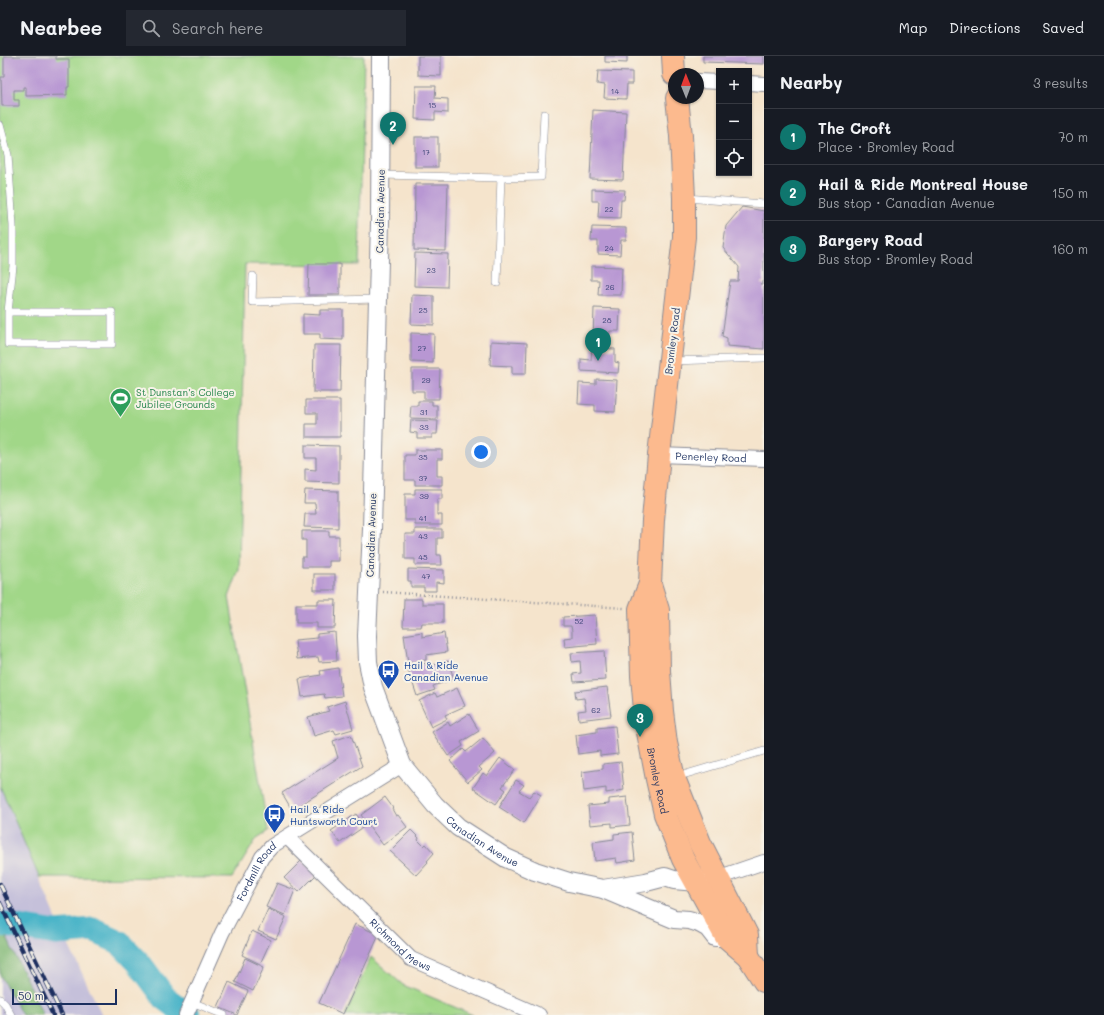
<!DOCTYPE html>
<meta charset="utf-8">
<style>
body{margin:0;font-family:Mali,sans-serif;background:#242831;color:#f1f3f6}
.controls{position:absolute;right:12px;top:12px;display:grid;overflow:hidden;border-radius:0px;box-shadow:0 1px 3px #0004}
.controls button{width:36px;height:36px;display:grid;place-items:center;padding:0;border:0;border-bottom:1px solid #363941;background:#171b24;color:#f1f3f6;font:20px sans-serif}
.compass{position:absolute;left:668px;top:12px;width:36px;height:36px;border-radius:50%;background:#171b24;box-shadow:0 1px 3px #0004;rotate:359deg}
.scale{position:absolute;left:12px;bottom:10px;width:105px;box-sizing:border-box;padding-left:4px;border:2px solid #1b2f5e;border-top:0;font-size:11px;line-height:14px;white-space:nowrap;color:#1b2f5e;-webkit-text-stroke:3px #f7f3e8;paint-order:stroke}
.you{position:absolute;left:481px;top:396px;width:14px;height:14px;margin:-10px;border:3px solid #fff;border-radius:50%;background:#1a73e8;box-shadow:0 0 0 6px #1a73e833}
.badge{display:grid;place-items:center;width:26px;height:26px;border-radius:50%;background:#0f766e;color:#fff;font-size:13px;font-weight:700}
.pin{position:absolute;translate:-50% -33px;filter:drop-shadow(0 1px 2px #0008)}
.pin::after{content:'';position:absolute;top:21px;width:14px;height:12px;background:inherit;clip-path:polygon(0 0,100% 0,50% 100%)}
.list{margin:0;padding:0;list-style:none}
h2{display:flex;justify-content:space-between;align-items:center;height:52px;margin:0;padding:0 16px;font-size:17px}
h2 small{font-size:13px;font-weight:400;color:#9ea1a6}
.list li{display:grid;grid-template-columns:26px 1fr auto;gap:12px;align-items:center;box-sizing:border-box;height:56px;padding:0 16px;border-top:1px solid #363941}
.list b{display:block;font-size:15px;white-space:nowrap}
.list p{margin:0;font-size:13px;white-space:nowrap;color:#9ea1a6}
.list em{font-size:13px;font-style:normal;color:#9ea1a6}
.icon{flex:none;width:22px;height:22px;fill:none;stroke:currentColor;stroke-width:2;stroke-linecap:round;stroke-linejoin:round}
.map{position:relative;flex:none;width:764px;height:959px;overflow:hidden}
header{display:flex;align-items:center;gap:24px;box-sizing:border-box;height:56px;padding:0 20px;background:#171b24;border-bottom:1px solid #363941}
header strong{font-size:19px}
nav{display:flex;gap:22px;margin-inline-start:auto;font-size:14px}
.search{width:280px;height:36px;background:#242831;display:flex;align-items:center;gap:10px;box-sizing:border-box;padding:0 14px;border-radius:0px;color:#9ea1a6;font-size:15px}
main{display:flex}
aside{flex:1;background:#171b24}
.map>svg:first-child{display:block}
.industrial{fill:#c5c0da}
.green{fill:#a1d788;stroke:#5e8373}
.forest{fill:#80b874;stroke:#4e7469}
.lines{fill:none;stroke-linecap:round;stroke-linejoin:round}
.river{stroke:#4ab4c8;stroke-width:25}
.building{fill:#b897d3}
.service-casing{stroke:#888a95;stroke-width:8}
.minor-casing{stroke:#888a95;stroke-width:16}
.tertiary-casing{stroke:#888a95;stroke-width:20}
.trunk-casing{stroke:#888a95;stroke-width:24}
.path{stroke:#888a95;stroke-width:2.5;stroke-dasharray:1 3;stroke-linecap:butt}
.service{stroke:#fff;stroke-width:7}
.minor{stroke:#fff;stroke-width:14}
.tertiary{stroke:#fff;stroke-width:18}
.trunk{stroke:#fcba8e;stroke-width:22}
.rail-casing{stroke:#1b2f5e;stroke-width:4.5}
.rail{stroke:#f7f3e8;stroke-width:3;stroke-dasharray:9;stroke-linecap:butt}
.labels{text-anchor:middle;stroke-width:4;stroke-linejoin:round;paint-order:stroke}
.number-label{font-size:8px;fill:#42497b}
.street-label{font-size:10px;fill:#1b2f5e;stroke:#f7f3e8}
.leisure-label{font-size:10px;fill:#27864d;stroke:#f7f3e8;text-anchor:start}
.transit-label{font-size:10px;fill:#164399;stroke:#f7f3e8;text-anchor:start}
</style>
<header>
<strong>Nearbee</strong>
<div class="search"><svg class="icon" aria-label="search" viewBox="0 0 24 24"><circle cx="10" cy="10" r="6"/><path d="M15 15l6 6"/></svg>Search here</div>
<nav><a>Map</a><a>Directions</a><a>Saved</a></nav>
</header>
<main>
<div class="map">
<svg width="764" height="959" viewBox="0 0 764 959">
<rect width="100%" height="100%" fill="#f7f3e8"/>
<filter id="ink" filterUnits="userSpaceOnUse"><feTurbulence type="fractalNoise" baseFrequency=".025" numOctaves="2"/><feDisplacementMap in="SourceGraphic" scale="8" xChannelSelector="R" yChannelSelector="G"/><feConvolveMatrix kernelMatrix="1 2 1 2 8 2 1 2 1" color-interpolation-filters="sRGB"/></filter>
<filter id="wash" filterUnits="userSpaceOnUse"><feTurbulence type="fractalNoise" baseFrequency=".012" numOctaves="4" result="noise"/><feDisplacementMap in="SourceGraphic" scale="16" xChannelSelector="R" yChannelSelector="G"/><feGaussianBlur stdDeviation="0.9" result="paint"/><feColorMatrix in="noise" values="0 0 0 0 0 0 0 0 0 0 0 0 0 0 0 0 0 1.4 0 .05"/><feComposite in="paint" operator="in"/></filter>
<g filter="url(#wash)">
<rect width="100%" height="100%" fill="#f5e4cc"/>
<path class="industrial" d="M0,730L59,869L102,959H0Z"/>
<g class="green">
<path d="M0,0H364L359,209L245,208L239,514L229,541L268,775L257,782L232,822L39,821L0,730Z"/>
<path d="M371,901L403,929L473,959H345Z"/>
</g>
<path class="forest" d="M0,867L43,959H22L0,919Z"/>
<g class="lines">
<path class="river" d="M0,868L56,877L93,874L119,886L139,907L165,942L188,959"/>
</g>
<g id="blocks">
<g class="building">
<path d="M4,0H56V3H69V31H67V39L26,40V31H23V34H14V44H19V50H2L1,21H4Z"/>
<path d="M418,0H441V20L418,19Z"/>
<path d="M605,0H627V7L605,6Z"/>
<path d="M703,0H764V8L703,6Z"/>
<path d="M598,15L632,16V28H627L626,43L604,42L605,29L597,28Z"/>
<path d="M416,30H436L435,42L448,43V57L435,56V64L415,63Z"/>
<path d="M593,54L626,56L623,124L590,123Z"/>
<rect x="415" y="81" width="23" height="30"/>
<path d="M415,128H448L446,195L414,194Z"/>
<path d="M592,133L625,134L624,144H621L620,162L598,161L599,145H592Z"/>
<path d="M742,151L764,155V225L760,228H764V293L727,290V282L722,280L730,225H738L739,211L723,192L726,170Z"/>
<path d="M592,171L626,172V184H621L620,199L598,198V185H591Z"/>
<path d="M415,197L448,198L447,231L414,230Z"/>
<path d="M309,208H340V239H308Z"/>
<path d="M591,210L622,211L621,239H598L599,224H591Z"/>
<path d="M412,239L434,240V269L411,268Z"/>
<path d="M594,252L620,253L619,275H610L609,284L593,283Z"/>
<path d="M320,254H343V284L320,283V278H303V258L320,259Z"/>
<path d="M411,277L434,278L433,307L411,306Z"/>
<path d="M491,285L527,287L526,318H512V310L490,309Z"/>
<path d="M314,289H341L340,336H313Z"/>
<path d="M592,292L615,293V306L619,307L618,317L581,315V303L591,304Z"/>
<path d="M412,313H440L439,343H424V335H412Z"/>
<path d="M596,323L617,324L615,356L595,355V349L578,348L579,327L596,328Z"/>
<path d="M306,344H340V381H306V368H317V357H306Z"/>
<path d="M418,345H432V349H437V363L410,362L411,350H418Z"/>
<path d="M411,364L438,365L437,378H432V382H417V377L410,376Z"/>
<path d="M305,389L339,390V427L305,426V413L316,414V402H305Z"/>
<path d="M415,394H442V403H437V420H442V429H415V424H405V399H415Z"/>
<path d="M415,433H442V443H437V459H442V469H415V464H405V438H415Z"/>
<path d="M305,434L338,435V472L304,471L305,458H316L315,447H304Z"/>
<path d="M415,473H442V482H437V499H441L442,509H415V503H405V478H415Z"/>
<path d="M302,475H329V480H339V505H329V511H302V501H306V484H302Z"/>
<path d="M408,513L444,514V527L436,526V535H424V531H411V525H408Z"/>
<rect x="314" y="518" width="21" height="16"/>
<path d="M404,543H422V548H443V567H422L421,571H403Z"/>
<path d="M318,544H336L335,572H317V567H296V548H318Z"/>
<path d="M595,559L597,588L565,591L564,582L572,581V575L571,570H563V561Z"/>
<path d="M335,576L337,605L319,606L318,601L297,603L295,584L317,582V578Z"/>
<path d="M422,576V581L444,577L447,596L426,599V604L408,607L404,579Z"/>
<path d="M604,595L606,624L574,626L573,618L581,617L580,605L572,606L571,597Z"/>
<path d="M448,605L454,623L433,630L435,634L417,640L408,613L426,607L427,611Z"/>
<path d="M338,612L342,640L325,642L324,638L302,641L299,623L321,619L320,615Z"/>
<path d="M607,631L611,660L579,664L578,655L586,654L584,642L576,643L575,635Z"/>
<path d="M457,632L465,650L445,659L447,663L431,671L419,645L435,637L437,641Z"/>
<path d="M345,645L353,673L336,678L334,674L314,680L308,661L329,655L327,651Z"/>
<path d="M469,658L479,675L461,686L463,690L448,700L432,676L448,666L450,670Z"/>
<path d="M615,670L618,698L600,700V695L578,698L576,679L597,676V672Z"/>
<path d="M351,679L362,710L292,754L282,737L338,702L333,685Z"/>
<path d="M483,682L495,697L479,711L482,714L468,726L450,705L463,693L466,696Z"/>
<path d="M500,702L515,714L502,731L506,734L496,748L473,732L483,717L487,720Z"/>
<path d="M621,706L624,734L606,737V732L584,735L582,716L603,713V708Z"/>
<path d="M516,724L524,729L519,735L529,741L534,735L541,739L524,767L499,751Z"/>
<path d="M385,741L393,752L392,753L396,760L398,759L407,771L383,789L361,759Z"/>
<path d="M627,741L630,769L612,771V767L590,769L588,750L609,748V743Z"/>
<path d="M356,758L365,770L340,787L331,775Z"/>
<path d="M411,774L419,782L418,784L424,790L426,788L434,797L427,805L428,806L416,819L390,795Z"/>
<path d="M632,776L635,804L617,807L616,802L595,805L593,786L614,783V778Z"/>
<path d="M302,804L317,818L299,836L284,822Z"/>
<path d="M277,827L295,834L285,859L266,851Z"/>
<path d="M268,853L286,861L276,883L258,875Z"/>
<path d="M355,868L379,879L343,958L319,947Z"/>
<path d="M252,875L271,884L260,908L242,899Z"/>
<path d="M245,902L264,911L253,935L235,926Z"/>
<path d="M229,926L248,935L237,959L218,951Z"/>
</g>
</g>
</g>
<g filter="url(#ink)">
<use href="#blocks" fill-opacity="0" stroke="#888a95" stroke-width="1"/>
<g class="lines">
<defs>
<g id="service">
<path d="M0,69L8,99L13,170V210L8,256V288H112V256H8"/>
<path d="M381,119L501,122L497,227"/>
<path d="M501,122L541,121L544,58"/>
<path d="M686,142L764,148"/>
<path d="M253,220L252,246L378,243"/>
<path d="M672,305L764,302"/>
<path d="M676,721L764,695"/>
<path d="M0,943L5,948L11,959"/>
<path d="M192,946L224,959"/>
</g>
<g id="minor">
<path d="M698,25L719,26"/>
<path d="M749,27L764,28"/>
<path id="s1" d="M659,399L764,403"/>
<path id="s2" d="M287,781L411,903L539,959"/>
<path d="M717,822L764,806"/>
<path id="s3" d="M186,959L222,877L262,801L272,790L402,709"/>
</g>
<g id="tertiary">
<path id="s4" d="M381,0L380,166L372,473L367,580L368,606L373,631L402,709L435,749L458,771L506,802L535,815L569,826L603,833L674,863L689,864L699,867L708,872L715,881H726"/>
<path d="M603,833L646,826L665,821L674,824L696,826L706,824"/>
</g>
<g id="trunk">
<path d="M673,0L674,18"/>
<path d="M677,42L681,80L684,142V181L659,399L653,464L650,528L658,554L659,615L662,655L666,687L674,722L700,787L747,879L748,900"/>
<path id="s5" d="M650,528L640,553L642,620L646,666L657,723L665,758L683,803L726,881L748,900L764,925"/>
</g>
</defs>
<use href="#service" class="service-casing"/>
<use href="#minor" class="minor-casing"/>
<use href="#tertiary" class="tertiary-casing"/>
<use href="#trunk" class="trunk-casing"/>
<path class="path" d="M383,536L624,552"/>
<use href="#service" class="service"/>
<use href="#minor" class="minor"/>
<use href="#tertiary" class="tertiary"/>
<use href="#trunk" class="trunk"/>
<defs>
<g id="rail">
<path d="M0,828L62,959"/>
<path d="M0,847L53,959"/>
</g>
</defs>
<use href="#rail" class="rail-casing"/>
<use href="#rail" class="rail"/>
</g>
</g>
<defs>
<symbol id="stadium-pin" viewBox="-11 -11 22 30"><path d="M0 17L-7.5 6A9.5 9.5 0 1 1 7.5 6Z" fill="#2e9e5b" stroke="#f7f3e8"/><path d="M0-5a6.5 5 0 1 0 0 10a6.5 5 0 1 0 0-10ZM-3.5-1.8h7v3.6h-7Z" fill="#fff"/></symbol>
<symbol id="bus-pin" viewBox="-11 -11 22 30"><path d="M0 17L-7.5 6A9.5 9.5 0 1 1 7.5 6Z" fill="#1a4fb4" stroke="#f7f3e8"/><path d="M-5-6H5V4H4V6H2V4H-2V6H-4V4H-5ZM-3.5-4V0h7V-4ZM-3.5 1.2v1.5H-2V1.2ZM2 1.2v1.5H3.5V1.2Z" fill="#fff"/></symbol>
</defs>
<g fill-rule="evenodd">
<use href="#stadium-pin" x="108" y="330" width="25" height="34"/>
<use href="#bus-pin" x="376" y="602" width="25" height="34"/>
<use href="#bus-pin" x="262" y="746" width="25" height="34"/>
</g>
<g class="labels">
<g class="number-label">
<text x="615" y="38">14</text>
<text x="432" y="52">15</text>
<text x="426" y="99">17</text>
<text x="609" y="156">22</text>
<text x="609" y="195">24</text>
<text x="431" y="217">23</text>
<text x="610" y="234">26</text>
<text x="423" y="257">25</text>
<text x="607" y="267">28</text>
<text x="422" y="295">27</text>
<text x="426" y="327">29</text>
<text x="424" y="359">31</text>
<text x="424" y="374">33</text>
<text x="423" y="404">35</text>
<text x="423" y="425">37</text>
<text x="424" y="443">39</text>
<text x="423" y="465">41</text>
<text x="423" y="483">43</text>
<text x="423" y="504">45</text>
<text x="426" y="523">47</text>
<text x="579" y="568">52</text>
<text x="596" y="657">62</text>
</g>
<g class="street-label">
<text transform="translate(380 155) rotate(-89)" y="4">Canadian Avenue</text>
<text transform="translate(672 285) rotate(-83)" y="4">Bromley Road</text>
<text dy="4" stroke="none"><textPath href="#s1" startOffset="52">Penerley Road</textPath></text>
<text transform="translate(371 479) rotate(-88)" y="4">Canadian Avenue</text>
<text dy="4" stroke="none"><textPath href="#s5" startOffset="200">Bromley Road</textPath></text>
<text dy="4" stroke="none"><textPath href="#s4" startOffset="827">Canadian Avenue</textPath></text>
<text dy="4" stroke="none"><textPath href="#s3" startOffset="160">Fordmill Road</textPath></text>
<text dy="4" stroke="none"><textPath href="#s2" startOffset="157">Richmond Mews</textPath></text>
</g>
<g class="leisure-label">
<text x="136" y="340">St Dunstan's College<tspan x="136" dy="12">Jubilee Grounds</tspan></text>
</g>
<g class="transit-label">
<text x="404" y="613">Hail &amp; Ride<tspan x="404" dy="12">Canadian Avenue</tspan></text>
<text x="290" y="757">Hail &amp; Ride<tspan x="290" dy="12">Huntsworth Court</tspan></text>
</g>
</g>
</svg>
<div class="controls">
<button>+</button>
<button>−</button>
<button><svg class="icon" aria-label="locate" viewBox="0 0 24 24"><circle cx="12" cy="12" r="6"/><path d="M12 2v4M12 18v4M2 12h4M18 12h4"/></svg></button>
</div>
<svg class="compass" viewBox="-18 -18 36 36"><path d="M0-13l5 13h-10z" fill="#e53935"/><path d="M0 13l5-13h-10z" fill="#9ea1a6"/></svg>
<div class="scale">50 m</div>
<div class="you"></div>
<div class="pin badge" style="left:598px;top:305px">1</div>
<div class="pin badge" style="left:393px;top:89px">2</div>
<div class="pin badge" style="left:640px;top:681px">3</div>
</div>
<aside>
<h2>Nearby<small>3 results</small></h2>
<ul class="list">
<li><span class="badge">1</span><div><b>The Croft</b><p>Place · Bromley Road</p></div><em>70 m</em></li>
<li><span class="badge">2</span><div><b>Hail &amp; Ride Montreal House</b><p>Bus stop · Canadian Avenue</p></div><em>150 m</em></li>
<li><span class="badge">3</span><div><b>Bargery Road</b><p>Bus stop · Bromley Road</p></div><em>160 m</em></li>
</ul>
</aside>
</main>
